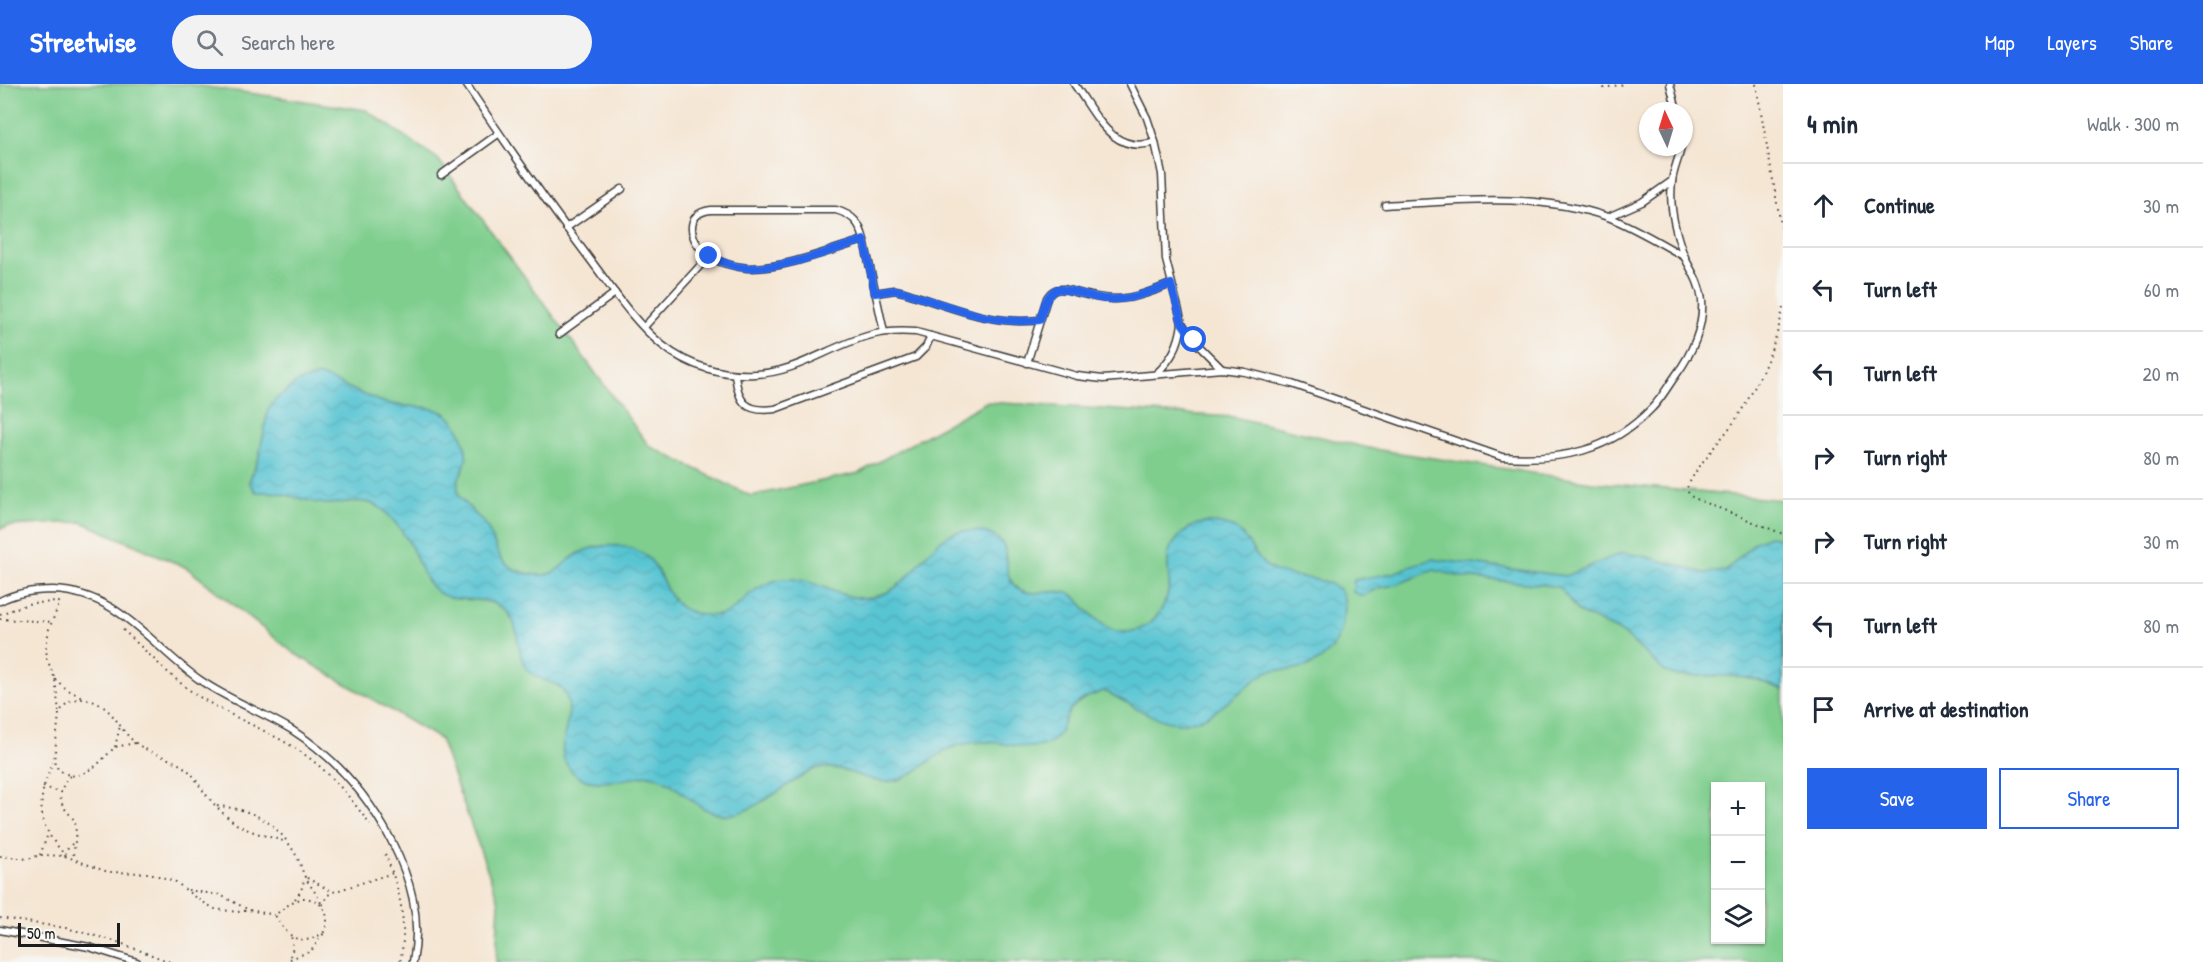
<!DOCTYPE html>
<meta charset="utf-8">
<style>
body{margin:0;font-family:"Patrick Hand",sans-serif;background:#f2f2f3;color:#1f2937}
.controls{position:absolute;right:18px;bottom:18px;display:grid;overflow:hidden;border-radius:0px;box-shadow:0 2px 4px #0004}
.controls button{width:54px;height:54px;display:grid;place-items:center;padding:0;border:0;border-bottom:2px solid #e0e1e3;background:#fff;color:#1f2937;font:30px sans-serif}
.compass{position:absolute;left:1639px;top:18px;width:54px;height:54px;border-radius:50%;background:#fff;box-shadow:0 2px 4px #0004;rotate:356deg}
.scale{position:absolute;left:18px;bottom:15px;width:102px;box-sizing:border-box;padding-left:6px;border:3px solid #1c1c1c;border-top:0;font-size:16px;line-height:21px;white-space:nowrap;color:#1c1c1c;-webkit-text-stroke:4px #f6f6f2;paint-order:stroke}
.stop{position:absolute;width:18px;height:18px;margin:-14px;border:4px solid #2563eb;border-radius:50%;background:#fff}
.stop.end{background:#2563eb;border-color:#fff;box-shadow:0 2px 6px #0008}
.list{margin:0;padding:0;list-style:none}
h2{display:flex;justify-content:space-between;align-items:center;height:78px;margin:0;padding:0 24px;font-size:26px}
h2 small{font-size:20px;font-weight:400;color:#747a83}
.list li{display:grid;grid-template-columns:39px 1fr auto;gap:18px;align-items:center;box-sizing:border-box;height:84px;padding:0 24px;border-top:2px solid #e0e1e3}
.list b{display:block;font-size:22px;white-space:nowrap}
.list em{font-size:20px;font-style:normal;color:#747a83}
.actions{display:flex;gap:12px;padding:18px 24px}
.actions a{flex:1;padding:14px 0;border:2px solid #2563eb;border-radius:0px;text-align:center;font-size:21px;color:#2563eb}
.actions .main{background:#2563eb;color:#fff}
.icon{flex:none;width:33px;height:33px;fill:none;stroke:currentColor;stroke-width:2;stroke-linecap:round;stroke-linejoin:round}
.map{position:relative;flex:none;width:1783px;height:878px;overflow:hidden}
header{display:flex;align-items:center;gap:36px;box-sizing:border-box;height:84px;padding:0 30px;background:#2563eb;color:#fff}
header strong{font-size:28px}
nav{display:flex;gap:33px;margin-inline-start:auto;font-size:21px}
.search{width:420px;height:54px;background:#f2f2f3;display:flex;align-items:center;gap:15px;box-sizing:border-box;padding:0 21px;border-radius:33px;color:#747a83;font-size:22px}
main{display:flex}
aside{flex:1;background:#fff}
.map>svg:first-child{display:block}
.green{fill:#7fce8e;stroke:#4e7555;stroke-width:1.5;fill-rule:evenodd}
.water{fill:url(#water-waves);stroke:#3a7078;stroke-width:1.5}
.lines{fill:none;stroke-linecap:round;stroke-linejoin:round}
.lane-casing{stroke:#3d3a38;stroke-width:9}
.path{stroke:#3d3a38;stroke-width:2;stroke-dasharray:1.5 4.5;stroke-linecap:butt}
.lane{stroke:#fff;stroke-width:6}
.route{stroke:#2563eb;stroke-width:8}
</style>
<header>
<strong>Streetwise</strong>
<div class="search"><svg class="icon" aria-label="search" viewBox="0 0 24 24"><circle cx="10" cy="10" r="6"/><path d="M15 15l6 6"/></svg>Search here</div>
<nav><a>Map</a><a>Layers</a><a>Share</a></nav>
</header>
<main>
<div class="map">
<svg width="1783" height="878" viewBox="0 0 1783 878">
<defs>
<pattern id="water-waves" width="16" height="10" patternUnits="userSpaceOnUse" patternTransform="scale(1.5)"><rect width="16" height="10" fill="#59c5d3"/><path d="M0 5q4-4 8 0t8 0" fill="none" stroke="#4da9b5"/></pattern>
</defs>
<rect width="100%" height="100%" fill="#f6f6f2"/>
<filter id="ink" filterUnits="userSpaceOnUse"><feTurbulence type="fractalNoise" baseFrequency=".0167" numOctaves="2"/><feDisplacementMap in="SourceGraphic" scale="12" xChannelSelector="R" yChannelSelector="G"/><feConvolveMatrix kernelMatrix="1 2 1 2 8 2 1 2 1" color-interpolation-filters="sRGB"/></filter>
<filter id="wash" filterUnits="userSpaceOnUse"><feTurbulence type="fractalNoise" baseFrequency=".008" numOctaves="4" result="noise"/><feDisplacementMap in="SourceGraphic" scale="24" xChannelSelector="R" yChannelSelector="G"/><feGaussianBlur stdDeviation="1.35" result="paint"/><feColorMatrix in="noise" values="0 0 0 0 0 0 0 0 0 0 0 0 0 0 0 0 0 1.4 0 .05"/><feComposite in="paint" operator="in"/></filter>
<g filter="url(#wash)">
<rect width="100%" height="100%" fill="#f5e6d4"/>
<path class="green" d="M0,0H187L366,26L438,75L649,362L751,412L859,389L986,318L1233,333L1373,365L1592,398L1783,416V878H496L499,818L440,655L295,570L187,484L82,438L8,442L0,445ZM1716,702H1760V856H1716Z"/>
<g class="water">
<path d="M320,292C341,299 359,310 380,317C415,330 449,309 464,358C471,379 462,382 458,398C457,402 458,408 459,412C466,421 476,430 484,439C498,456 492,475 516,486C525,490 542,493 552,489C559,486 564,479 570,475C585,463 606,459 626,463C667,472 657,509 684,525C695,531 714,534 727,529C736,525 742,516 750,510C759,503 772,496 783,495C818,491 845,525 883,510C921,496 929,441 976,447C1022,454 997,481 1014,501C1029,517 1054,502 1071,510C1076,512 1078,516 1081,520C1097,537 1113,554 1137,546C1156,540 1168,519 1169,500C1169,491 1167,480 1168,471C1170,461 1182,448 1191,443C1198,439 1204,438 1212,439C1245,441 1243,455 1261,477C1279,499 1330,489 1341,508C1347,517 1345,527 1343,537C1340,562 1321,582 1296,585C1287,587 1275,585 1266,588C1265,589 1255,596 1254,597C1234,612 1212,636 1186,639C1159,642 1127,617 1104,607C1092,611 1080,615 1071,625C1062,636 1062,654 1047,660C1028,668 1006,658 987,658C978,658 968,659 959,661C938,665 919,692 893,697C870,702 845,680 818,684C813,685 808,689 804,691C785,702 748,732 726,731C695,730 676,694 649,691C644,691 638,693 633,694C616,697 589,703 575,690C545,666 581,635 564,608C556,594 537,601 525,582C514,563 522,536 501,523C479,509 453,523 434,505C419,491 417,468 405,452C398,442 387,426 375,421C359,414 342,420 326,420C310,419 294,412 278,409C270,408 263,408 256,408L249,398L259,373L268,326L277,314L298,298Z"/>
<path d="M1769,452L1783,454V606L1758,596L1732,592H1678L1665,588L1623,549L1578,528L1560,504L1546,501L1462,493L1434,486L1395,501L1378,504L1362,512L1353,508L1354,496L1393,489L1432,475L1566,492L1622,469L1644,472L1705,489L1726,487L1755,458Z"/>
</g>
</g>
<g filter="url(#ink)">
<g class="lines">
<defs>
<g id="lane">
<path d="M466,0C506,60 548,120 592,178C613,206 634,238 662,261C688,282 722,292 755,290C797,289 831,261 871,251C886,247 900,247 916,248L1077,292L1103,295L1222,285L1245,288L1292,300L1502,373C1560,377 1610,368 1652,324C1661,315 1668,302 1676,291C1692,269 1704,244 1702,216C1700,199 1692,188 1685,174C1676,151 1669,122 1672,98C1673,86 1679,75 1681,63"/>
<path d="M1074,0C1096,30 1112,72 1155,58"/>
<path d="M1130,0L1147,34L1155,58L1162,90L1166,176L1182,239L1193,256L1222,285"/>
<path d="M1670,0L1677,27"/>
<path d="M441,91L498,50"/>
<path d="M1385,121C1459,117 1536,108 1608,133C1634,143 1660,159 1685,173"/>
<path d="M1608,133L1642,118L1672,97"/>
<path d="M566,144L622,105"/>
<path d="M864,156C831,166 783,185 748,184C736,183 719,179 709,172C690,160 682,129 711,126H836C853,131 860,139 864,156L884,248"/>
<path d="M875,209L895,206L904,208C949,222 993,242 1040,236"/>
<path d="M644,243L709,172"/>
<path d="M559,250L615,209"/>
<path d="M1027,279L1047,214C1051,207 1055,205 1064,205C1114,219 1123,219 1171,200"/>
<path d="M735,290C738,318 745,329 775,325L916,273L926,263L931,252"/>
<path d="M1156,290C1172,275 1179,261 1182,240"/>
<path d="M0,517C17,508 34,506 53,506C119,508 151,562 200,596C229,616 262,628 292,646C336,674 367,710 391,756C411,796 422,833 413,878"/>
<path d="M0,846L89,863L137,878"/>
</g>
</defs>
<use href="#lane" class="lane-casing"/>
<g class="path">
<path d="M1756,0L1783,153"/>
<path d="M1603,4L1625,0"/>
<path d="M1783,224C1777,260 1756,305 1736,335C1720,358 1698,379 1687,404L1689,411L1694,414L1783,450"/>
<path d="M0,530L31,519L62,518"/>
<path d="M0,535L52,538"/>
<path d="M123,546C149,569 173,597 203,615C232,633 264,645 293,663C325,682 349,711 370,741"/>
<path d="M55,595L66,605L82,613"/>
<path d="M59,628L55,595L47,575L46,563L49,545L60,518"/>
<path d="M135,659L115,663L96,682L84,689L75,692L66,690L58,685L54,677L59,630C70,606 98,614 112,631C120,640 125,651 136,659C151,671 170,673 185,684C195,691 198,701 205,709C213,720 224,731 235,739C250,749 269,752 286,758"/>
<path d="M115,663L120,642"/>
<path d="M54,678C42,699 36,727 48,748C52,757 60,764 65,772"/>
<path d="M70,692C62,700 57,713 64,723C67,729 73,732 75,739C77,747 74,765 73,774"/>
<path d="M43,703L61,708"/>
<path d="M217,722C255,725 279,740 297,773C301,780 302,788 306,795C311,803 317,810 321,819"/>
<path d="M385,770C400,805 408,840 400,878"/>
<path d="M40,771L48,750"/>
<path d="M65,771L68,764L73,759"/>
<path d="M0,772L28,775L40,771L65,772L108,788L150,789L176,798L196,814L215,825L238,828L249,826L275,831"/>
<path d="M307,794L333,808"/>
<path d="M188,806L220,811L249,826"/>
<path d="M303,814C323,815 332,831 324,848C301,865 287,853 275,831L292,818Z"/>
<path d="M295,815L301,807L305,793"/>
<path d="M322,821L328,811L333,808L393,789"/>
<path d="M0,834L66,844L115,857L170,878"/>
<path d="M290,875L311,867L324,849"/>
<path d="M288,878L293,864L291,851"/>
</g>
<use href="#lane" class="lane"/>
</g>
</g>
<g class="lines" filter="url(#ink)">
<path class="route" d="M709,172C722,178 735,184 750,184C788,184 828,167 864,156L875,209L895,206L904,208C949,222 993,242 1040,236C1044,224 1045,211 1057,205C1070,205 1081,210 1094,213C1122,220 1145,210 1171,200L1182,239L1194,256"/>
</g>
</svg>
<div class="controls">
<button>+</button>
<button>−</button>
<button><svg class="icon" aria-label="layers" viewBox="0 0 24 24"><path d="M12 4l9 5-9 5-9-5zM3 14l9 5 9-5"/></svg></button>
</div>
<svg class="compass" viewBox="-18 -18 36 36"><path d="M0-13l5 13h-10z" fill="#e53935"/><path d="M0 13l5-13h-10z" fill="#747a83"/></svg>
<div class="scale">50 m</div>
<div class="stop" style="left:1194px;top:256px"></div>
<div class="stop end" style="left:709px;top:172px"></div>
</div>
<aside>
<h2>4 min<small>Walk · 300 m</small></h2>
<ul class="list">
<li><svg class="icon" aria-label="ahead" viewBox="0 0 24 24"><path d="M12 20V5M6 11l6-6 6 6"/></svg><div><b>Continue</b></div><em>30 m</em></li>
<li><svg class="icon" aria-label="left" viewBox="0 0 24 24"><path d="M17 20v-9H6M10 6l-5 5 5 5"/></svg><div><b>Turn left</b></div><em>60 m</em></li>
<li><svg class="icon" aria-label="left" viewBox="0 0 24 24"><path d="M17 20v-9H6M10 6l-5 5 5 5"/></svg><div><b>Turn left</b></div><em>20 m</em></li>
<li><svg class="icon" aria-label="right" viewBox="0 0 24 24"><path d="M7 20v-9h11M14 6l5 5-5 5"/></svg><div><b>Turn right</b></div><em>80 m</em></li>
<li><svg class="icon" aria-label="right" viewBox="0 0 24 24"><path d="M7 20v-9h11M14 6l5 5-5 5"/></svg><div><b>Turn right</b></div><em>30 m</em></li>
<li><svg class="icon" aria-label="left" viewBox="0 0 24 24"><path d="M17 20v-9H6M10 6l-5 5 5 5"/></svg><div><b>Turn left</b></div><em>80 m</em></li>
<li><svg class="icon" aria-label="arrive" viewBox="0 0 24 24"><path d="M6 21V4h12l-3 4 3 4H6"/></svg><div><b>Arrive at destination</b></div></li>
</ul>
<div class="actions"><a class="main">Save</a><a>Share</a></div>
</aside>
</main>
